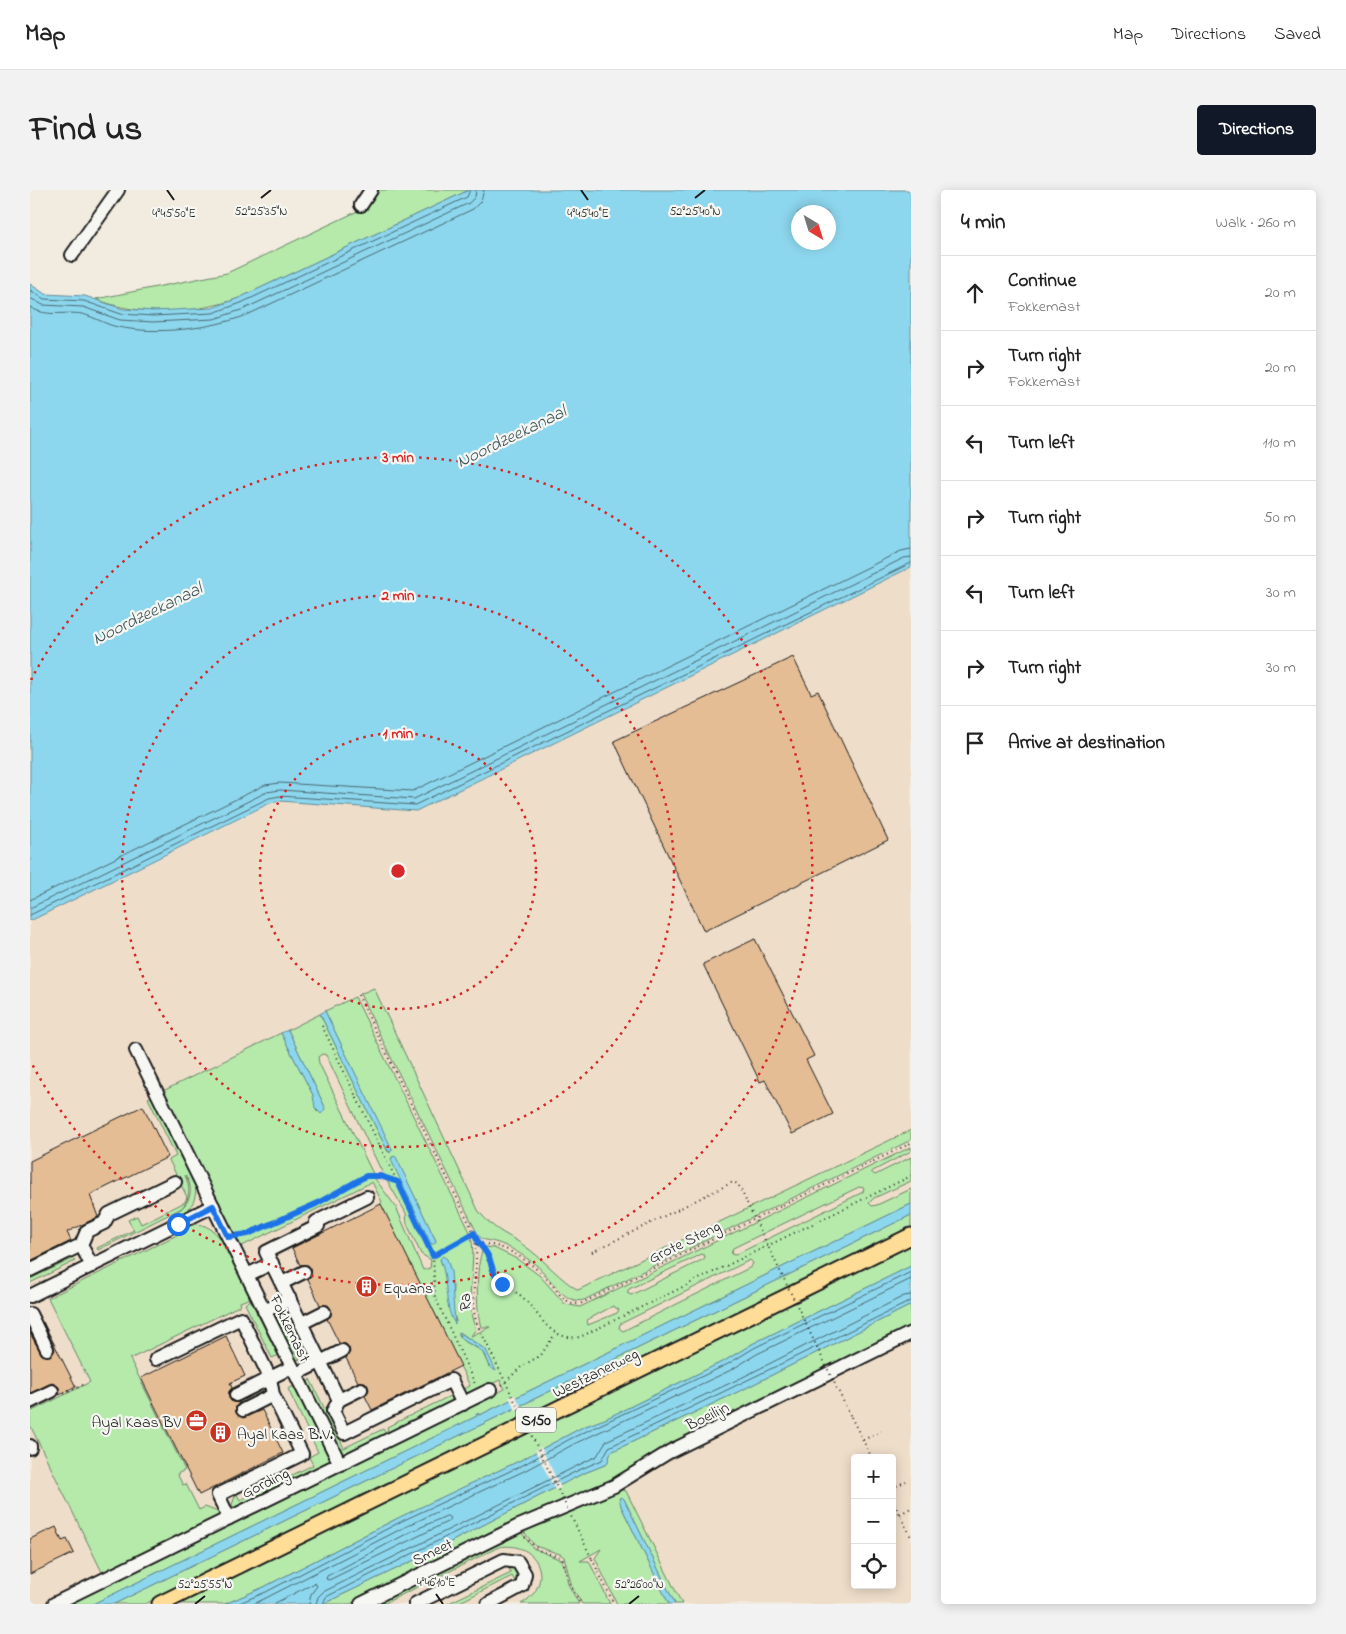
<!DOCTYPE html>
<meta charset="utf-8">
<style>
body{margin:0;font-family:"Indie Flower",sans-serif;background:#f2f2f2;color:#222}
.controls{position:absolute;right:15px;bottom:15px;display:grid;overflow:hidden;border-radius:5px;box-shadow:0 2px 12px #0003}
.controls button{width:45px;height:45px;display:grid;place-items:center;padding:0;border:0;border-bottom:1px solid #e0e0e0;background:#fff;color:#222;font:25px sans-serif}
.compass{position:absolute;left:761px;top:15px;width:45px;height:45px;border-radius:50%;background:#fff;box-shadow:0 2px 12px #0003;rotate:142deg}
.stop{position:absolute;width:15px;height:15px;margin:-11px;border:4px solid #1a73e8;border-radius:50%;background:#fff}
.stop.end{background:#1a73e8;border-color:#fff;box-shadow:0 1px 5px #0008}
.list{margin:0;padding:0;list-style:none}
h2{display:flex;justify-content:space-between;align-items:center;height:65px;margin:0;padding:0 20px;font-size:21px}
h2 small{font-size:16px;font-weight:400;color:#767676}
.list li{display:grid;grid-template-columns:32px 1fr auto;gap:15px;align-items:center;box-sizing:border-box;height:75px;padding:0 20px;border-top:1px solid #e0e0e0}
.list b{display:block;font-size:19px;white-space:nowrap}
.list p{margin:0;font-size:16px;white-space:nowrap;color:#767676}
.list em{font-size:16px;font-style:normal;color:#767676}
.icon{flex:none;width:28px;height:28px;fill:none;stroke:currentColor;stroke-width:2;stroke-linecap:round;stroke-linejoin:round}
.map{position:relative;flex:none;width:881px;height:1414px;overflow:hidden;border-radius:5px}
header{display:flex;align-items:center;gap:30px;box-sizing:border-box;height:70px;padding:0 25px;background:#fff;border-bottom:1px solid #e0e0e0}
header strong{font-size:24px}
nav{display:flex;gap:28px;margin-inline-start:auto;font-size:18px}
.intro{display:flex;align-items:center;justify-content:space-between;box-sizing:border-box;height:120px;padding:0 30px}
h1{margin:0;font-size:35px}
.button{padding:12px 22px;border-radius:5px;background:#111827;color:#fff;font-size:18px;font-weight:700}
main{display:flex;gap:30px;padding:0 30px}
aside{flex:1;background:#fff;border-radius:5px;box-shadow:0 2px 12px #0003}
.map>svg:first-child{display:block}
.built{fill:#eeddc9;fill-rule:evenodd}
.green{fill:#b5eaab;stroke:#688364;fill-rule:evenodd}
.water{fill:#8dd7ee;stroke:#608c9a;fill-rule:evenodd}
.pier{fill:#f2ebdf}
.lines{fill:none;stroke-linecap:round;stroke-linejoin:round}
.shore{stroke:#496770;stroke-width:1}
.building{fill:#e4bd95;stroke:#1c1c1c}
.minor-casing{stroke:#1c1c1c;stroke-width:16}
.major-casing{stroke:#1c1c1c;stroke-width:19}
.path{stroke:#1c1c1c;stroke-width:2;stroke-dasharray:1 4;stroke-linecap:butt}
.minor{stroke:#f6f6f2;stroke-width:12}
.major{stroke:#ffdd96;stroke-width:15}
.path-bridge{stroke:#1c1c1c;stroke-width:2;stroke-dasharray:1 4;stroke-linecap:butt}
.route{stroke:#1a73e8;stroke-width:6}
.ticks{fill:none;stroke:#1c1c1c;stroke-width:2}
.ring{fill:none;stroke:#d62828;stroke-width:2.5;stroke-dasharray:2.5 5}
.labels{text-anchor:middle;stroke-width:4.5;stroke-linejoin:round;paint-order:stroke}
.shield{fill:#f6f6f2;stroke:#5d5d5c;stroke-width:1}
.shield-label{font-size:15px;font-weight:bold;fill:#1c1c1c}
.street-label{font-size:16px;fill:#1c1c1c;stroke:#f6f6f2}
.poi-label{font-size:16px;fill:#1c1c1c;stroke:#f6f6f2;text-anchor:start}
.water-label{font-size:18px;font-style:italic;fill:#3e545b;stroke:#f6f6f2}
.ticks-label{font-size:12px;text-anchor:middle;fill:#1c1c1c;stroke:#f6f6f2;stroke-width:4.5;stroke-linejoin:round;paint-order:stroke}
.centre{fill:#d62828;stroke:#f6f6f2;stroke-width:2.5}
.ring-label{font-size:15px;text-anchor:middle;font-weight:bold;fill:#d62828;stroke:#f6f6f2;stroke-width:4.5;stroke-linejoin:round;paint-order:stroke}
</style>
<header>
<strong>Map</strong>
<nav><a>Map</a><a>Directions</a><a>Saved</a></nav>
</header>
<div class="intro"><h1>Find us</h1><a class="button">Directions</a></div>
<main>
<div class="map">
<svg width="881" height="1414" viewBox="0 0 881 1414">
<rect width="100%" height="100%" fill="#f2ebdf"/>
<filter id="ink" filterUnits="userSpaceOnUse"><feTurbulence type="fractalNoise" baseFrequency=".02" numOctaves="2"/><feDisplacementMap in="SourceGraphic" scale="10" xChannelSelector="R" yChannelSelector="G"/><feConvolveMatrix kernelMatrix="1 2 1 2 8 2 1 2 1" color-interpolation-filters="sRGB"/></filter>
<g filter="url(#ink)">
<path class="built" d="M881,302V1414H0V731L73,693L111,677ZM825,1268H862V1395H825Z"/>
<g class="green">
<path d="M344,0H439L209,108C165,124 109,127 66,109L197,83L330,20Z"/>
<path d="M344,798L448,1020C465,1043 480,1044 500,1060C517,1073 530,1089 548,1100L881,940V950L554,1110C533,1115 521,1087 506,1075C494,1066 480,1056 465,1052C458,1050 453,1051 448,1045L330,804Z"/>
<path d="M325,807L440,1042C449,1073 432,1110 446,1139L441,1146L460,1137H451C446,1124 445,1066 455,1057L464,1058L487,1069L510,1086L535,1114L550,1117L881,957V961L841,982L845,985L881,967V991L844,1008L839,1013L842,1016L847,1015L881,999V1014L450,1225L448,1223L447,1226L63,1414H36L475,1199L470,1190L438,1205L432,1200L440,1196L350,1014L352,1012L342,992L210,1057L133,901L251,843L283,905L287,922L294,915L258,840L290,824L354,954L358,962L362,960L295,821ZM292,864L296,865L299,871L351,980L376,1023L377,1034L391,1064L401,1070L400,1078L393,1080L366,1017L346,990L289,873L288,867ZM361,968H366L406,1051L403,1054ZM829,997L834,998L833,1002L705,1065L701,1064L703,1058ZM672,1064L675,1066L674,1069L601,1105L597,1103L599,1099ZM410,1069L423,1096L422,1115L426,1132C415,1112 420,1089 410,1069ZM720,1070L723,1073L721,1077L593,1141L589,1138L590,1134ZM583,1116L589,1120L587,1123L558,1135L557,1130ZM428,1143H431L456,1160L459,1177L452,1161L432,1150Z"/>
<path d="M123,906L165,992C168,1010 161,1020 145,1029L143,1024C159,1016 166,1001 155,985C160,997 161,1007 152,1018L68,1060L67,1058L104,1040L98,1030L107,1026L111,1034L155,1012L157,1007L139,970L146,966L118,908Z"/>
<path d="M881,1025V1039L376,1286C353,1293 334,1302 316,1316L115,1414H84Z"/>
<path d="M166,1034C195,1035 210,1085 221,1108L210,1112L211,1115L100,1169L155,1280L147,1284L153,1295L156,1294L169,1320L175,1317L188,1322L190,1326L73,1384L0,1235V1222L60,1192L18,1108L151,1043L150,1039Z"/>
<path d="M881,1053V1076L722,1154L696,1170L575,1229L553,1237L489,1271L362,1331L234,1397L195,1414H145L750,1118C773,1112 787,1101 808,1089C831,1076 857,1065 881,1053Z"/>
<path d="M42,1069L45,1071L0,1093V1089Z"/>
<path d="M222,1109L249,1165L242,1168L215,1114Z"/>
<path d="M881,1115V1138L582,1292L488,1331L320,1414H293L397,1364L552,1284L577,1274L581,1262L716,1198Z"/>
<path d="M247,1126H249L270,1170L263,1168L246,1133Z"/>
<path d="M280,1189L314,1258L353,1239L355,1242L358,1240L357,1237L422,1205V1211L312,1267L277,1195Z"/>
<path d="M264,1196L302,1271L204,1319L202,1315L206,1303L210,1310L283,1275L279,1267L288,1262L258,1199Z"/>
<path d="M590,1299L596,1301L652,1414H645L594,1309L591,1316L639,1414H587L565,1368L571,1359L550,1371H559L580,1414H552L542,1397L534,1367L530,1364L505,1356L491,1338Z"/>
<path d="M489,1339L503,1358L531,1370L535,1377L538,1394L549,1414H491C526,1394 509,1350 469,1357L353,1414H338Z"/>
<path d="M478,1377H485L489,1382L486,1393L482,1386L426,1414H417L481,1383Z"/>
</g>
<g class="water">
<path d="M439,0H881V377L386,621L250,611L240,613L0,731V94L15,104L55,106L93,119L124,121L182,118L209,108ZM768,22H798V52H768Z"/>
<path d="M295,821L362,959L360,963L354,954L292,828L290,824Z"/>
<path d="M258,840L294,915L295,919L291,924L285,918L283,905L251,843Z"/>
<path d="M363,966L366,967L406,1051L404,1054H401L361,970Z"/>
<path d="M881,1014V1025L84,1414H63L447,1226L446,1224L450,1225Z"/>
<path d="M413,1066L417,1069L421,1082L425,1134C413,1117 419,1089 410,1069Z"/>
<path d="M881,1076V1115L716,1198L581,1262L577,1274L552,1284L397,1364L293,1414H195L234,1397L372,1326L489,1271L553,1237L575,1229L696,1170L722,1154Z"/>
<path d="M429,1142L456,1160L466,1181C457,1178 458,1165 449,1159C442,1154 430,1152 429,1142Z"/>
<path d="M592,1307L594,1309L645,1414H639L591,1316L589,1308Z"/>
</g>
<g class="pier">
<path d="M485,1205L492,1218L486,1221L479,1207Z"/>
<path d="M511,1257L531,1298L525,1300L505,1260Z"/>
</g>
<g class="lines">
<g class="shore">
<path d="M0,100L14,109L54,111L91,124L123,126L183,123L211,113L437,7L440,0"/>
<path d="M0,108L13,115L53,117L90,130L123,132L184,129L214,119L439,13L445,7L446,0"/>
<path d="M0,117C16,128 34,121 52,124C65,127 76,135 88,137C127,145 180,139 217,125L443,19L451,11L454,0"/>
<path d="M0,710L235,595L250,593L383,601L871,361L881,359"/>
<path d="M0,718L237,602L250,600L384,609L874,368L881,367"/>
<path d="M0,725L239,608L250,606L385,615L881,373"/>
<path d="M417,1326L421,1328L419,1331L299,1390L296,1389L297,1386L380,1342Z"/>
<path d="M207,1414L236,1402L374,1330L491,1276L540,1249L698,1174L724,1158L881,1082"/>
<path d="M224,1414L377,1336L494,1281L544,1254L701,1180L727,1164L881,1089"/>
<path d="M243,1414L285,1393L287,1396L281,1404L279,1414"/>
<path d="M286,1414L288,1407L293,1402L567,1266L576,1251L711,1188L874,1106L881,1105"/>
<path d="M293,1414L296,1407L549,1280L572,1270L579,1257L881,1111"/>
</g>
</g>
<g class="building">
<path d="M763,467L781,504L788,501L858,650L674,741L584,551Z"/>
<path d="M725,749L784,866L776,870L803,924L762,944L735,890L730,892L673,774Z"/>
<path d="M113,916L138,967L60,1005L68,1027L37,1042L41,1051L0,1071V971Z"/>
<path d="M351,1014L431,1176L342,1220L335,1206L339,1200L338,1196L335,1192H328L316,1168L320,1162L319,1158L316,1154L309,1153L297,1129L301,1126V1119L298,1115H290L278,1089L281,1086V1079L278,1075H270L262,1058Z"/>
<path d="M13,1132L46,1197L29,1205V1197L22,1193L0,1203V1143L12,1165L20,1166L25,1160Z"/>
<path d="M196,1146L215,1186L200,1193L202,1198L199,1201V1208L202,1212L210,1213L206,1216V1223L213,1228L232,1220L253,1263L169,1305L111,1188Z"/>
<path d="M26,1337L32,1351L37,1349L44,1363L0,1384V1349Z"/>
</g>
<g class="lines">
<defs>
<g id="minor">
<path d="M331,15L341,0"/>
<path d="M42,65L88,0"/>
<path d="M106,860L310,1274"/>
<path d="M51,1055L62,1076"/>
<path d="M0,1080L51,1055L57,1041L74,1033L79,1024L145,992"/>
<path d="M217,1085L242,1073"/>
<path d="M252,1093L274,1082"/>
<path d="M0,1106L183,1016"/>
<path d="M234,1121L260,1109"/>
<path d="M0,1124L17,1159"/>
<path d="M272,1133L294,1122"/>
<path d="M126,1169L211,1128L240,1188L243,1205L272,1264L188,1305L199,1328"/>
<path d="M266,1184L312,1161"/>
<path d="M331,1199L309,1210L303,1221L314,1243L421,1190L433,1214"/>
<path d="M206,1205L262,1177"/>
<path d="M309,1210L236,1062L288,1036L286,1032L337,1007"/>
<path d="M0,1212L22,1201"/>
<path d="M213,1220L243,1205"/>
<path d="M0,1256V1258"/>
<path d="M24,1414L460,1200"/>
<path d="M331,1414L489,1336L584,1296L639,1262L881,1143"/>
<path d="M385,1414L474,1370L488,1372L495,1384L492,1396L458,1414"/>
</g>
<path id="major" d="M130,1414L881,1046"/>
</defs>
<use href="#minor" class="minor-casing"/>
<use href="#major" class="major-casing"/>
<g class="path">
<path d="M328,805L443,1041C453,1070 435,1111 449,1138"/>
<path d="M292,836L403,1066L405,1107L445,1194"/>
<path d="M210,1045L286,1014L336,986H350L367,992"/>
<path d="M446,1054C461,1063 458,1078 467,1090C473,1096 483,1100 490,1105C511,1123 517,1151 550,1147L881,986"/>
<path d="M447,1054C473,1052 500,1071 518,1090C528,1101 533,1114 550,1114L881,953"/>
<path d="M562,1062L703,992L708,994L717,1013"/>
<path d="M403,1066L444,1043"/>
<path d="M472,1195L491,1177L511,1165L525,1144"/>
<path d="M34,1204L53,1195"/>
<path d="M821,1227L842,1268"/>
<path d="M833,1250L851,1241"/>
<path d="M860,1268L864,1266"/>
<path d="M862,1298L876,1291"/>
<path d="M862,1309L881,1347"/>
<path d="M870,1324L881,1318"/>
<path d="M495,1347L508,1360L532,1368L540,1395L551,1414"/>
<path d="M562,1369L584,1414"/>
</g>
<use href="#minor" class="minor"/>
<use href="#major" class="major"/>
<g class="path-bridge">
<path d="M717,1013L821,1227"/>
<path d="M449,1138L562,1369"/>
</g>
</g>
</g>
<g class="lines" filter="url(#ink)">
<path class="route" d="M148,1034L183,1016L198,1047L218,1044L286,1014L336,986H350L368,992L403,1066L444,1043C448,1055 451,1054 457,1064C463,1074 462,1086 472,1094"/>
</g>
<path class="ticks" d="M137,0L144,10M551,0L558,10M231,8L241,0M665,8L675,0M406,1404L413,1414M165,1414L175,1406M599,1414L609,1406"/>
<g class="ring">
<circle cx="368" cy="681" r="138"/>
<circle cx="368" cy="681" r="276"/>
<path d="M1 490A414 414 0 1 1 1 872"/>
</g>
<defs>
<symbol id="building-disc" viewBox="-11 -11 22 22"><circle r="9.5" fill="#c8321e" stroke="#f6f6f2"/><path d="M-4-6H4V6H1V3H-1V6H-4ZM-2.5-4.3h1.7v1.8h-1.7ZM.8-4.3h1.7v1.8H.8ZM-2.5-1h1.7V.8h-1.7ZM.8-1h1.7V.8H.8Z" fill="#fff"/></symbol>
<symbol id="office-disc" viewBox="-11 -11 22 22"><circle r="9.5" fill="#c8321e" stroke="#f6f6f2"/><path d="M-6-3h4V-5.5h4V-3h4V5H-6ZM-1-4.5V-3h2v-1.5ZM-6 0V1H6V0Z" fill="#fff"/></symbol>
</defs>
<g fill-rule="evenodd">
<use href="#building-disc" x="324" y="1084" width="25" height="25"/>
<use href="#office-disc" x="154" y="1218" width="25" height="25"/>
<use href="#building-disc" x="178" y="1230" width="25" height="25"/>
</g>
<g class="labels">
<rect class="shield" x="486" y="1217.5" width="40" height="25" rx="4"/>
<g class="shield-label">
<text x="506" y="1235">S150</text>
</g>
<g class="street-label">
<text transform="translate(654 1051) rotate(-26)" y="6">Grote Steng</text>
<text transform="translate(434 1112) rotate(-91)" y="6">Ra</text>
<text transform="translate(261 1138) rotate(64)" y="6">Fokkemast</text>
<text transform="translate(565 1182) rotate(-26)" y="6">Westzanerweg</text>
<text transform="translate(677 1225) rotate(-26)" y="6">Boeilijn</text>
<text transform="translate(235 1292) rotate(-26)" y="6">Gording</text>
<text transform="translate(402 1361) rotate(-26)" y="6">Smeet</text>
</g>
<g class="poi-label">
<text x="353" y="1103">Equans</text>
<text x="151" y="1237" text-anchor="end">Ayal Kaas BV</text>
<text x="207" y="1249">Ayal Kaas B.V.</text>
</g>
<g class="water-label">
<text transform="translate(481 246) rotate(-26)" y="6">Noordzeekanaal</text>
<text transform="translate(117 423) rotate(-26)" y="6">Noordzeekanaal</text>
</g>
</g>
<g class="ticks-label">
<text x="231" y="25">52°25'35"N</text>
<text x="665" y="25">52°25'40"N</text>
<text x="144" y="27">4°45'50"E</text>
<text x="558" y="27">4°45'40"E</text>
<text x="406" y="1396">4°46'10"E</text>
<text x="175" y="1398">52°25'55"N</text>
<text x="609" y="1398">52°26'00"N</text>
</g>
<circle cx="368" cy="681" r="8" class="centre"/>
<g class="ring-label">
<text x="368" y="272">3 min</text>
<text x="368" y="410">2 min</text>
<text x="368" y="548">1 min</text>
</g>
</svg>
<div class="controls">
<button>+</button>
<button>−</button>
<button><svg class="icon" aria-label="locate" viewBox="0 0 24 24"><circle cx="12" cy="12" r="6"/><path d="M12 2v4M12 18v4M2 12h4M18 12h4"/></svg></button>
</div>
<svg class="compass" viewBox="-18 -18 36 36"><path d="M0-13l5 13h-10z" fill="#e53935"/><path d="M0 13l5-13h-10z" fill="#767676"/></svg>
<div class="stop" style="left:148px;top:1034px"></div>
<div class="stop end" style="left:472px;top:1094px"></div>
</div>
<aside>
<h2>4 min<small>Walk · 260 m</small></h2>
<ul class="list">
<li><svg class="icon" aria-label="ahead" viewBox="0 0 24 24"><path d="M12 20V5M6 11l6-6 6 6"/></svg><div><b>Continue</b><p>Fokkemast</p></div><em>20 m</em></li>
<li><svg class="icon" aria-label="right" viewBox="0 0 24 24"><path d="M7 20v-9h11M14 6l5 5-5 5"/></svg><div><b>Turn right</b><p>Fokkemast</p></div><em>20 m</em></li>
<li><svg class="icon" aria-label="left" viewBox="0 0 24 24"><path d="M17 20v-9H6M10 6l-5 5 5 5"/></svg><div><b>Turn left</b></div><em>110 m</em></li>
<li><svg class="icon" aria-label="right" viewBox="0 0 24 24"><path d="M7 20v-9h11M14 6l5 5-5 5"/></svg><div><b>Turn right</b></div><em>50 m</em></li>
<li><svg class="icon" aria-label="left" viewBox="0 0 24 24"><path d="M17 20v-9H6M10 6l-5 5 5 5"/></svg><div><b>Turn left</b></div><em>30 m</em></li>
<li><svg class="icon" aria-label="right" viewBox="0 0 24 24"><path d="M7 20v-9h11M14 6l5 5-5 5"/></svg><div><b>Turn right</b></div><em>30 m</em></li>
<li><svg class="icon" aria-label="arrive" viewBox="0 0 24 24"><path d="M6 21V4h12l-3 4 3 4H6"/></svg><div><b>Arrive at destination</b></div></li>
</ul>
</aside>
</main>
